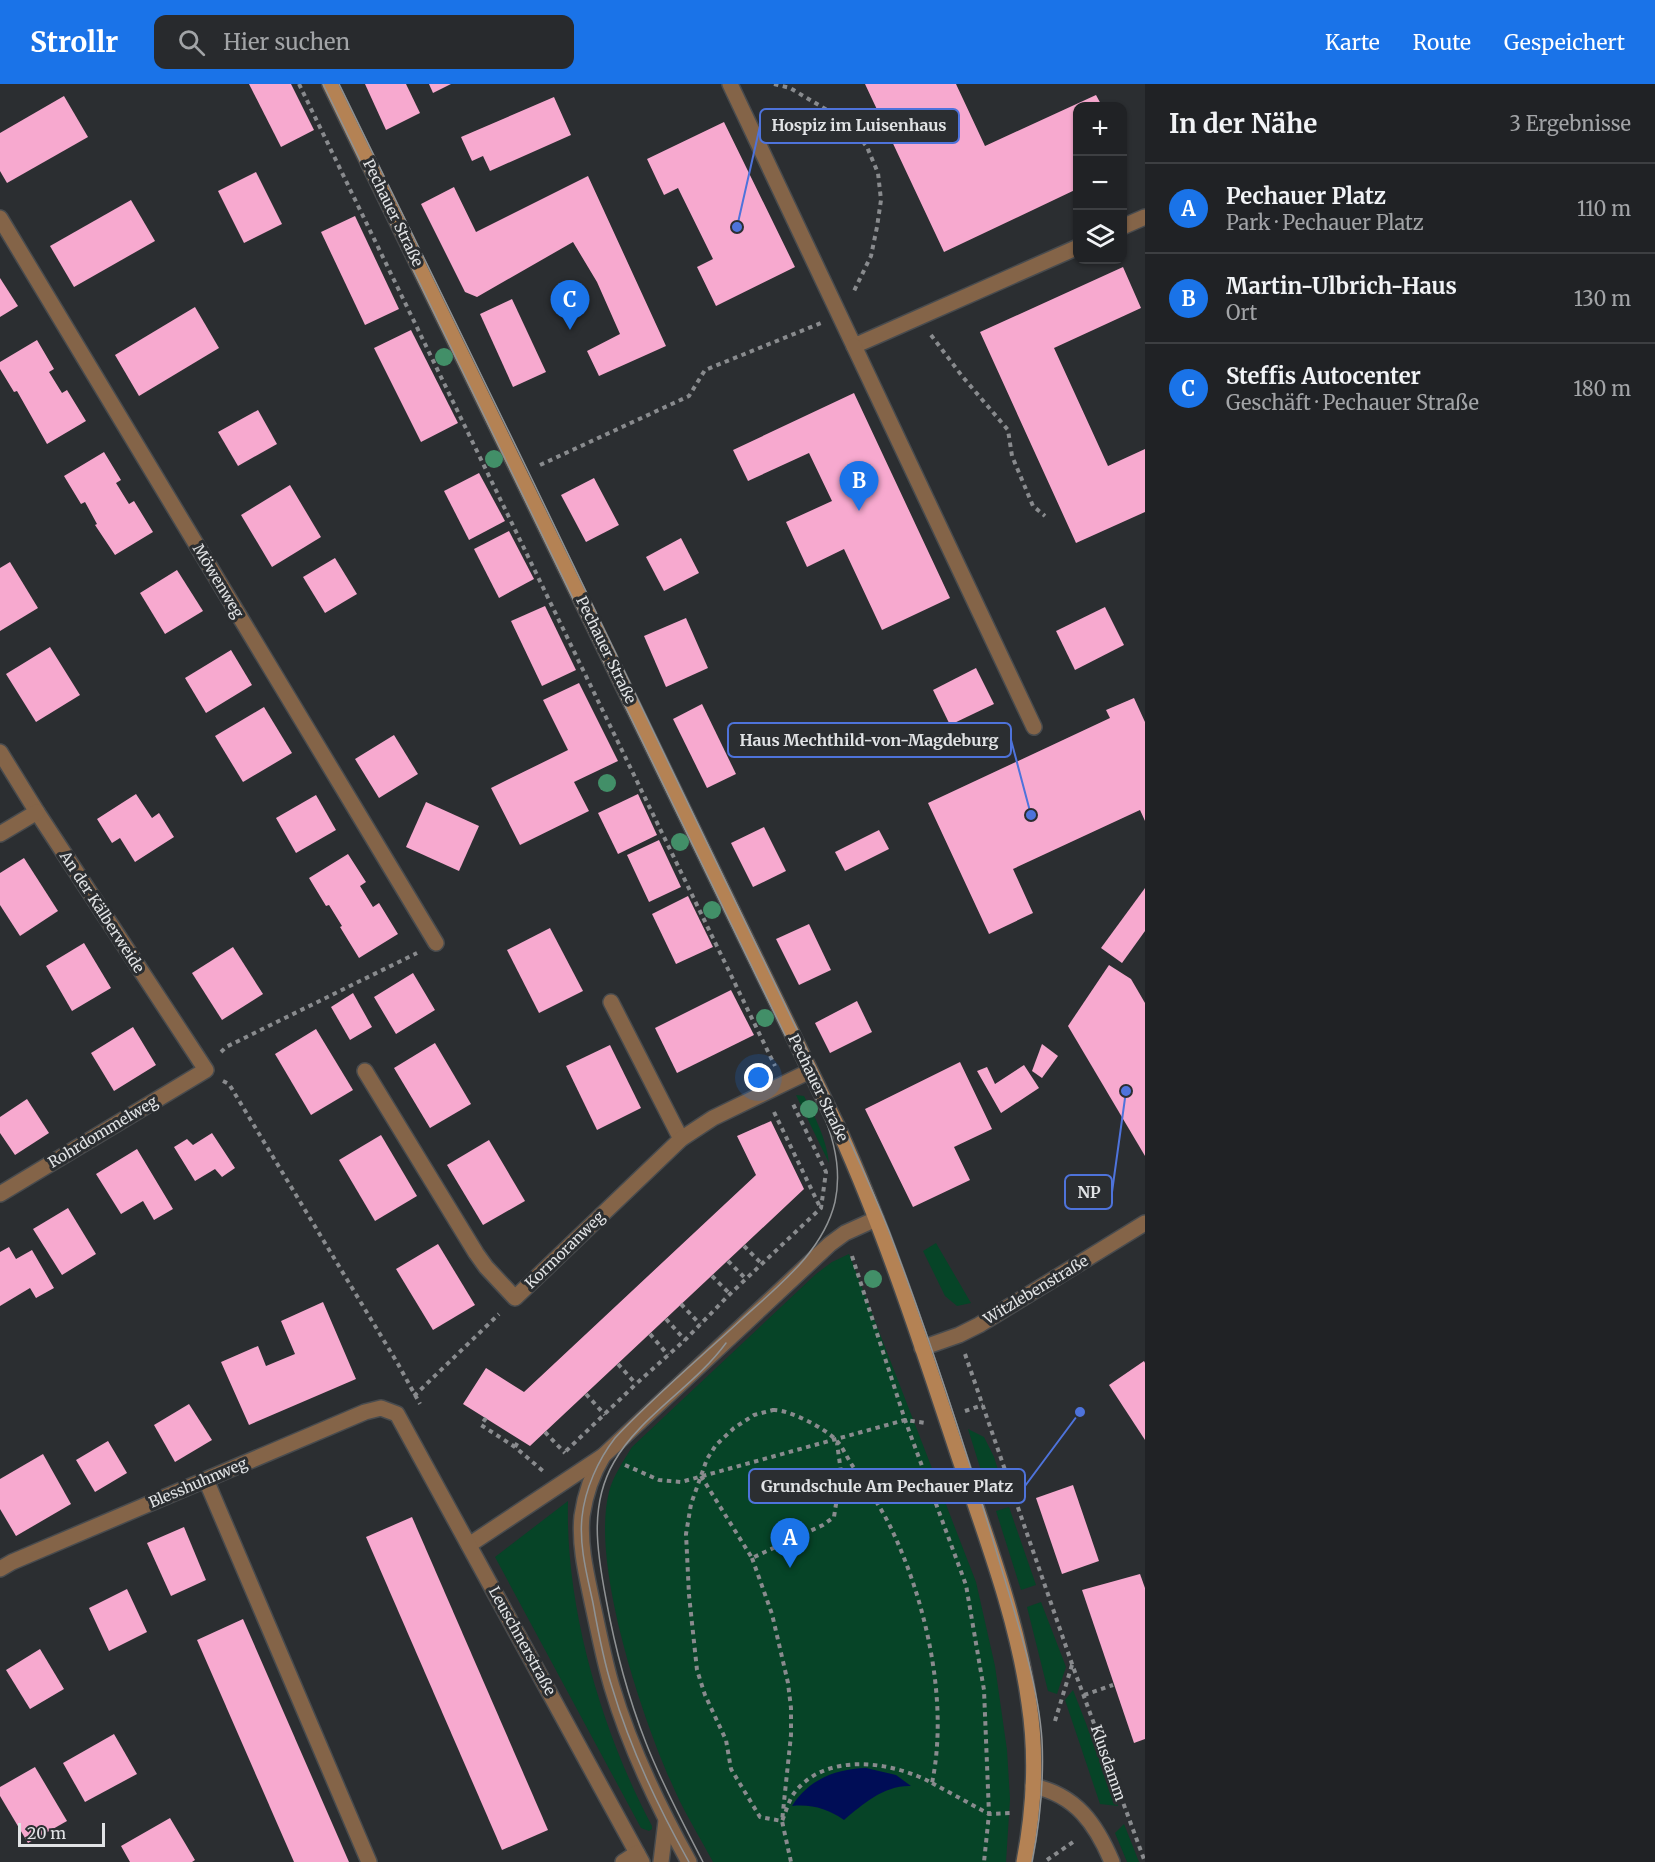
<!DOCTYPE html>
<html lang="de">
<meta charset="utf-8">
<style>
body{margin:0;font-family:Merriweather,serif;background:#282a2d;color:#f1f3f6}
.controls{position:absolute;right:18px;top:18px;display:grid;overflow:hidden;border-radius:12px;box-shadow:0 2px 4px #0004}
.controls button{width:54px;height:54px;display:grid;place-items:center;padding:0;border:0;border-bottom:2px solid #3d3f42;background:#202225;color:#f1f3f6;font:30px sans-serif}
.scale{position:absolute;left:18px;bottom:15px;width:87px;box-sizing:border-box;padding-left:6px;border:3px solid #e1e3e5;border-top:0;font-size:16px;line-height:21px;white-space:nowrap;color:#e1e3e5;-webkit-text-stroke:4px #2b2e31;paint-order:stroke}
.you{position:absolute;left:759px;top:994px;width:21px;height:21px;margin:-15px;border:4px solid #fff;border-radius:50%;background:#1a73e8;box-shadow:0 0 0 9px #1a73e833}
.badge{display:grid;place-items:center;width:39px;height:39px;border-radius:50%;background:#1a73e8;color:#fff;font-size:20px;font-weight:700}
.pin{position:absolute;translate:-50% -50px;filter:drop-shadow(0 2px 3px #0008)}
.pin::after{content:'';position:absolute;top:32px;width:21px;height:18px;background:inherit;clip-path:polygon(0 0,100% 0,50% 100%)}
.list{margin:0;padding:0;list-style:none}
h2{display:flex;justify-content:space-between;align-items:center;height:78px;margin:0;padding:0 24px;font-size:26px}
h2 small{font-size:20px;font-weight:400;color:#a2a4a7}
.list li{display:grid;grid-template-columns:39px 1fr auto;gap:18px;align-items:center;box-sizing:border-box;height:90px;padding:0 24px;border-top:2px solid #3d3f42}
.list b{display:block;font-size:22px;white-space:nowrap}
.list p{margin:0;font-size:20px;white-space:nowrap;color:#a2a4a7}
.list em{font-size:20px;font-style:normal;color:#a2a4a7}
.icon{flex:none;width:33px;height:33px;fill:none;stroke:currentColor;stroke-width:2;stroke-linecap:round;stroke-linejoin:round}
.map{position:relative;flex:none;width:1145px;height:1778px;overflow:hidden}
header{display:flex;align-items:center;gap:36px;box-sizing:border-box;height:84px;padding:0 30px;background:#1a73e8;color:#fff}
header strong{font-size:28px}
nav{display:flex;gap:33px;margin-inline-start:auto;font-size:21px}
.search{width:420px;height:54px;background:#282a2d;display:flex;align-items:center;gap:15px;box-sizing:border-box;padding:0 21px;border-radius:12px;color:#a2a4a7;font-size:22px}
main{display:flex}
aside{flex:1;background:#202225}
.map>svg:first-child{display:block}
.green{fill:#064427}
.water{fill:#000d56}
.building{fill:#f7a9cf}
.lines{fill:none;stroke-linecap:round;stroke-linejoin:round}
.lane-casing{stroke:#484b4e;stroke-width:18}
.street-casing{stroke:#484b4e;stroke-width:18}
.secondary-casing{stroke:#484b4e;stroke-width:18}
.path{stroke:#898b8e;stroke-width:4;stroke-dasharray:4.5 4.5;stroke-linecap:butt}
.lane{stroke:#846448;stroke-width:15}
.street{stroke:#846448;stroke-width:15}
.secondary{stroke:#b48254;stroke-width:15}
.tram{stroke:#8f9294;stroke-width:1.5}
.tree{fill:#428f68}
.labels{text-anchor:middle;stroke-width:6;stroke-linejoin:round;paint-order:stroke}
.street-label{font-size:15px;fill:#e1e3e5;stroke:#2b2e31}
.leader{fill:none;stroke:#4e73db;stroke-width:2}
.callout-dot{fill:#4e73db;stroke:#2b2e31;stroke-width:2}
.callout{fill:#2b2e31;stroke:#4e73db;stroke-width:2}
.callout-label{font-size:16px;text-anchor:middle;font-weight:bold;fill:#e1e3e5}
</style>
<header>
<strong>Strollr</strong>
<div class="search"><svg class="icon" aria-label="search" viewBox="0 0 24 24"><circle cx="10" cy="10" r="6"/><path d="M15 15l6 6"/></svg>Hier suchen</div>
<nav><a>Karte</a><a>Route</a><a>Gespeichert</a></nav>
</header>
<main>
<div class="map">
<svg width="1145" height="1778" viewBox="0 0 1145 1778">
<rect width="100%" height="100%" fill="#2b2e31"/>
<g class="green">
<path d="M796,1011L804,1012C815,1033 826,1054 829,1079Z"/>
<path d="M936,1159L971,1219L957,1222L945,1212L923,1167Z"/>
<path d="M849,1170L976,1498L995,1582L1007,1666L1010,1715L1006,1778H713C701,1755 687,1733 676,1709C644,1640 590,1482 609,1408C613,1392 623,1378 632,1363L816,1190L832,1178Z"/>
<path d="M968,1345L984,1353L994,1373L1005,1408L989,1412Z"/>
<path d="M568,1417C565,1524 602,1648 652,1742V1745L649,1747L641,1744L495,1473Z"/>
<path d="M1009,1423L1036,1501L1021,1506L996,1427Z"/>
<path d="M1041,1518L1066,1583L1057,1610L1048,1607L1027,1523Z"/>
<path d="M1073,1606L1118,1722L1100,1720L1065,1616Z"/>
<path d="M1124,1740L1139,1778H1127L1115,1749Z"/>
</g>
<path class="water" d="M866,1684L896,1691L911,1702C884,1701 863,1720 844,1736C828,1725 812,1720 792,1722C809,1695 836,1685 866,1684Z"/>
<g class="building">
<path d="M249,0H291L314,46L281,63Z"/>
<path d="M365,0H406L420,29L386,46Z"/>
<path d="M429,0H451L433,9Z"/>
<path d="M865,0H956L985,62L1096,11L1102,22H1077V105L944,168Z"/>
<path d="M64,12L88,53L7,99L0,87V49Z"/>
<path d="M554,13L571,51L490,87L483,72L472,77L461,53Z"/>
<path d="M724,38L795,183L716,222L697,183L713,175L678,104L664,111L647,75Z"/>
<path d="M256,88L282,140L244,159L218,107Z"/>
<path d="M588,92L666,262L599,292L587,267L620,250L597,198L573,158L477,213L465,208L421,120L454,103L476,148Z"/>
<path d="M131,116L155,157L74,203L50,162Z"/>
<path d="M355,132L399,225L365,241L321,148Z"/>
<path d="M1123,183L1141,224L1054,264L1108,382L1145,365V428L1076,459L980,248Z"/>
<path d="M0,194L18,222L0,233Z"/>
<path d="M512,215L546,288L513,303L480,230Z"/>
<path d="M195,223L219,264L139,312L115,271Z"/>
<path d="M411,246L458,339L421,358L374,264Z"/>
<path d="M37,256L54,285L49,288L62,309L67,306L86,337L47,360L17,307L14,308L0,285V278Z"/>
<path d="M854,309L950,514L882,546L844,465L807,483L786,438L832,417L809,369L748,397L733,366Z"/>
<path d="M258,326L277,360L238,382L218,348Z"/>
<path d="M104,368L121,396L116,399L129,420L134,417L153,448L115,471L95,441L97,440L85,418L81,420L64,392Z"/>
<path d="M479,389L505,437L469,456L444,407Z"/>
<path d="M594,394L619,441L586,458L561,411Z"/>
<path d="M290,401L321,453L272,483L241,431Z"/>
<path d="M509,447L534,495L499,514L474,465Z"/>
<path d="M681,454L699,489L664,507L646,473Z"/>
<path d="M335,474L357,510L325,529L303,493Z"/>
<path d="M10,478L38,524L0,547V484Z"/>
<path d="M177,486L203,527L165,550L140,509Z"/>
<path d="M545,522L576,586L542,602L511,537Z"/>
<path d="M1105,523L1124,561L1075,586L1056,547Z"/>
<path d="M686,534L708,584L666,603L644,552Z"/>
<path d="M50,563L80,611L36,638L6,590Z"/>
<path d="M231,566L252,601L206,629L185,594Z"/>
<path d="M976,584L994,620L950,641L933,606Z"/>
<path d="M579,599L618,677L574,698L589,727L520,761L491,704L568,666L543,616Z"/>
<path d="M1134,614L1145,638V737L1140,726L1013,785L1033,829L989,850L928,719L1110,634L1106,626Z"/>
<path d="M702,620L736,690L707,704L673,635Z"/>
<path d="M264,623L292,669L243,698L215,652Z"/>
<path d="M394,651L418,690L379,714L355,675Z"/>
<path d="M136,710L152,734L159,729L174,753L135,778L120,754L112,759L97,735Z"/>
<path d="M638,710L657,751L618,770L598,729Z"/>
<path d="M316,711L336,746L296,769L276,734Z"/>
<path d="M426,718L479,742L459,787L406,763Z"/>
<path d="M764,743L786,787L753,803L731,759Z"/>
<path d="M879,746L889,765L845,787L835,768Z"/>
<path d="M659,756L681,803L649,818L627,771Z"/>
<path d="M348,770L366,798L360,802L373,823L379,819L398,850L359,874L340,843L342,842L329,821L326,822L309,794Z"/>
<path d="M24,774L58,827L20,852L0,821V789Z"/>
<path d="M1145,804V847L1122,879L1101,864Z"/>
<path d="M688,812L713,863L676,880L652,830Z"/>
<path d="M809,840L831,886L799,901L776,855Z"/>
<path d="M550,844L583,907L539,929L507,866Z"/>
<path d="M84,859L111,904L72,927L46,882Z"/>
<path d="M233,863L263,910L222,936L192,889Z"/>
<path d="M1109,881L1131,895L1145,919V1072L1068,942Z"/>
<path d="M413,889L435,926L396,950L374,913Z"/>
<path d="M731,906L754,951L677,989L655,944Z"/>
<path d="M353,909L372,943L350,956L331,923Z"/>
<path d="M857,917L872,948L830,969L815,939Z"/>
<path d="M133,943L156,981L114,1007L91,969Z"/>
<path d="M316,945L353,1006L311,1031L275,970Z"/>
<path d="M435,959L471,1020L430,1044L394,984Z"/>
<path d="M1042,960L1058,972L1042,994L1032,987Z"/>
<path d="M610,961L641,1024L597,1046L566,982Z"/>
<path d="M960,978L992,1045L954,1063L970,1096L913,1123L865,1025Z"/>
<path d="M1024,981L1039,1004L1001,1029L977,987L987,983L995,1000Z"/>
<path d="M27,1015L49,1049L15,1071L0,1049V1033Z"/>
<path d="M771,1037L804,1105L530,1362L463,1320L486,1284L524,1308L756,1091L737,1052Z"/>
<path d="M212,1049L235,1084L222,1093L215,1085L195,1097L174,1063L187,1055L193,1061Z"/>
<path d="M381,1051L417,1112L375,1137L339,1076Z"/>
<path d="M489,1056L525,1117L483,1141L447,1081Z"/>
<path d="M137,1065L173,1125L154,1136L143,1117L121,1130L96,1090Z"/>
<path d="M68,1124L96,1170L62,1191L33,1145Z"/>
<path d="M438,1160L475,1221L433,1246L396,1185Z"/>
<path d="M9,1163L16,1175L32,1166L54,1204L36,1214L30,1204L0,1222V1168Z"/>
<path d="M323,1218L356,1295L249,1341L221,1278L258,1262L266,1282L295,1270L281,1237Z"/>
<path d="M1144,1277L1145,1279V1356L1109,1301Z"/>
<path d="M189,1320L212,1356L175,1378L154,1341Z"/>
<path d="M108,1357L127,1389L95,1408L76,1376Z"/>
<path d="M43,1370L71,1420L16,1452L0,1425V1395Z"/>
<path d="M1073,1401L1099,1477L1062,1490L1036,1414Z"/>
<path d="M412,1433L548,1746L502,1766L366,1453Z"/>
<path d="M184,1443L206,1496L171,1512L147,1459Z"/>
<path d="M1140,1490L1145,1504V1655L1134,1659L1082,1506Z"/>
<path d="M127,1505L147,1548L109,1567L89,1524Z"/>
<path d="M243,1535L332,1739L349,1778H294L197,1556Z"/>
<path d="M40,1565L64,1605L30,1625L6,1586Z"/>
<path d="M114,1650L137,1690L85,1718L63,1679Z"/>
<path d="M35,1683L67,1737L28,1759L0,1712V1703Z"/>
<path d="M170,1734L195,1776L192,1778H130L121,1762Z"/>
</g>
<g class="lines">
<defs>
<g id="lane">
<path d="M730,0L854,262L1078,163"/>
<path d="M1122,143L1145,133"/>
<path d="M854,262L1034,643"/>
<path d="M611,918L681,1055"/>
<path d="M603,1372C592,1390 585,1412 582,1432C579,1462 587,1493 593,1522C599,1549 604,1576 612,1603C630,1664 658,1722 689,1778"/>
<path d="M206,1396L369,1778"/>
<path d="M661,1778L666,1737"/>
</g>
<g id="street">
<path d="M0,134L436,859"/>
<path d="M0,668L37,728L206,986L0,1110"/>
<path d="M0,750L37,728"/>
<path d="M365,987L476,1169L486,1183L515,1214L681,1055L713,1034L810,987"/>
<path d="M922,1264L959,1251L979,1241L1145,1139"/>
<path d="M469,1461L603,1372L830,1160L845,1149L876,1135"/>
<path d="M0,1485L12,1478L365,1328L381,1324L397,1330L642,1778"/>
<path d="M1033,1702C1076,1711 1096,1740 1112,1778"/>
<path d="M623,1778L637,1769"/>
</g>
<path id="secondary" d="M330,0L839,1046C883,1144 917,1246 951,1349C979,1435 1017,1529 1029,1619C1037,1671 1034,1726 1024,1778"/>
</defs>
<use href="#lane" class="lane-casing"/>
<use href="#street" class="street-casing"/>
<use href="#secondary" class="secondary-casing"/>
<g class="path">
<path d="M299,0L775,982"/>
<path d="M774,0L790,4L849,39L867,63L878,89L881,116L877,143L871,172L853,209"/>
<path d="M931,251L962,292L1008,346L1012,372L1033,422L1045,432"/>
<path d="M540,381L689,312L705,286L821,239"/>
<path d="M221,968L226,963L417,869"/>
<path d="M223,997L229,1000L398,1280L420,1320"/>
<path d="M774,1028L820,1123"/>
<path d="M744,1162L762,1180"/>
<path d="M852,1172L905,1336L966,1501L984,1606L989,1730L984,1778"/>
<path d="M728,1177L746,1195"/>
<path d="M712,1192L730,1210"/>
<path d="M681,1220L700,1240"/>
<path d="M666,1235L685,1256"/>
<path d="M650,1250L668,1271"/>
<path d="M965,1270L1072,1580L1145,1778"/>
<path d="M618,1280L636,1300"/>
<path d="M586,1310L605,1331"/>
<path d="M414,1312L499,1230"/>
<path d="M773,1326C788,1325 827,1345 837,1357C844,1365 848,1376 854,1384C867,1403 880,1422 890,1442C926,1516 949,1618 932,1699C894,1678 827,1667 795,1708C789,1715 786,1728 782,1737L760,1733L731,1685L726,1656L705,1611L697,1586L689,1511L686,1450L691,1420L707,1375L716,1361L734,1344L754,1331Z"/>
<path d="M965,1327L983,1321"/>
<path d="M486,1334L481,1341L515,1363L543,1387"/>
<path d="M545,1348L565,1369"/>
<path d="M515,1363L519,1356"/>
<path d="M566,1367L636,1300L685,1256L730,1210L821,1124L826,1088L792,1018"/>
<path d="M625,1381L659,1396L681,1398L905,1336L926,1339"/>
<path d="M701,1392L752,1474L823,1441L834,1433L841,1388L837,1359"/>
<path d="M752,1474L772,1530L788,1599L791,1624V1651L782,1737L791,1778"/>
<path d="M1084,1611L1113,1601"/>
<path d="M1055,1637L1072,1581"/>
<path d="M932,1699L989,1730L1011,1729"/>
<path d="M1047,1776L1076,1756"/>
</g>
<use href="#lane" class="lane"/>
<use href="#street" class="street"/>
<use href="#secondary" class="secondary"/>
<g class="tram">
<path d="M323,0L821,1025C834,1054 842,1086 835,1118C823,1168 778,1202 742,1235C700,1274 654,1312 615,1354C598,1376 585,1405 582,1433C579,1462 587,1491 593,1519C598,1547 603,1575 612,1603C630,1664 658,1723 689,1778"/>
<path d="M339,0L528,387L826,1006C848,1053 870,1099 889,1147C929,1252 964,1359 996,1466C1013,1524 1038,1596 1042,1656C1044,1697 1040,1738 1032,1778"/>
<path d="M703,1778C683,1739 662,1700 646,1659C628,1613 615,1564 606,1515C597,1468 589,1421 614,1378C640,1332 694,1303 726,1259"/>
</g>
</g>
<g class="tree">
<circle cx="444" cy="273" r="9"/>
<circle cx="494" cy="375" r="9"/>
<circle cx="607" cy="699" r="9"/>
<circle cx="680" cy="758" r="9"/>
<circle cx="712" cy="826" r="9"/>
<circle cx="765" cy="934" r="9"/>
<circle cx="809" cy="1025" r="9"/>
<circle cx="873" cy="1195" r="9"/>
</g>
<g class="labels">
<g class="street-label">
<text transform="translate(393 129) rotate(64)" y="5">Pechauer Straße</text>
<text transform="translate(218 497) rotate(59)" y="5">Möwenweg</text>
<text transform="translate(606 566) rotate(64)" y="5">Pechauer Straße</text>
<text transform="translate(102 828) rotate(57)" y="5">An der Kälberweide</text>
<text transform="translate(818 1004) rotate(64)" y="5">Pechauer Straße</text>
<text transform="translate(103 1048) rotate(-31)" y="5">Rohrdommelweg</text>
<text transform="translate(565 1166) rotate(-44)" y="5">Kormoranweg</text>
<text transform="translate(1036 1206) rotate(-31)" y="5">Witzlebenstraße</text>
<text transform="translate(198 1399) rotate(-23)" y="5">Blesshuhnweg</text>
<text transform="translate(522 1557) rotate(61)" y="5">Leuschnerstraße</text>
<text transform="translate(1108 1679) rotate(71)" y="5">Klusdamm</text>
</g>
</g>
<path class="leader" d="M737 143L760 42M1031 731L1011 656M1126 1007L1112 1108M1080 1328L1025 1402"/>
<g class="callout-dot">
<circle cx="737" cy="143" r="6"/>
<circle cx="1031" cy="731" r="6"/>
<circle cx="1126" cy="1007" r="6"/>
<circle cx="1080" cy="1328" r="6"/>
</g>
<g class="callout">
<rect x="760" y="25" width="199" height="34" rx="6"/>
<rect x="728" y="639" width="283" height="34" rx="6"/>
<rect x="1065" y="1091" width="47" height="34" rx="6"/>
<rect x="749" y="1385" width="276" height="34" rx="6"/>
</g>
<g class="callout-label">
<text x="859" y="47">Hospiz im Luisenhaus</text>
<text x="869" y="662">Haus Mechthild-von-Magdeburg</text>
<text x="1089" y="1114">NP</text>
<text x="887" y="1408">Grundschule Am Pechauer Platz</text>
</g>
</svg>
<div class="controls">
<button>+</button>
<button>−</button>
<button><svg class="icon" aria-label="layers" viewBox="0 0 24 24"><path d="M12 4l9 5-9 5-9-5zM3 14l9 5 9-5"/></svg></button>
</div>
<div class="scale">20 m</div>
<div class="you"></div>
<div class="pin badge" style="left:790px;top:1484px">A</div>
<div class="pin badge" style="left:859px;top:427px">B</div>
<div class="pin badge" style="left:570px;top:246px">C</div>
</div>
<aside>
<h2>In der Nähe<small>3 Ergebnisse</small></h2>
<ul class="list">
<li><span class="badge">A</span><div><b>Pechauer Platz</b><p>Park · Pechauer Platz</p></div><em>110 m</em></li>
<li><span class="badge">B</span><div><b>Martin-Ulbrich-Haus</b><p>Ort</p></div><em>130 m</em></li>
<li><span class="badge">C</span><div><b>Steffis Autocenter</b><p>Geschäft · Pechauer Straße</p></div><em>180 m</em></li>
</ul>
</aside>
</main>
